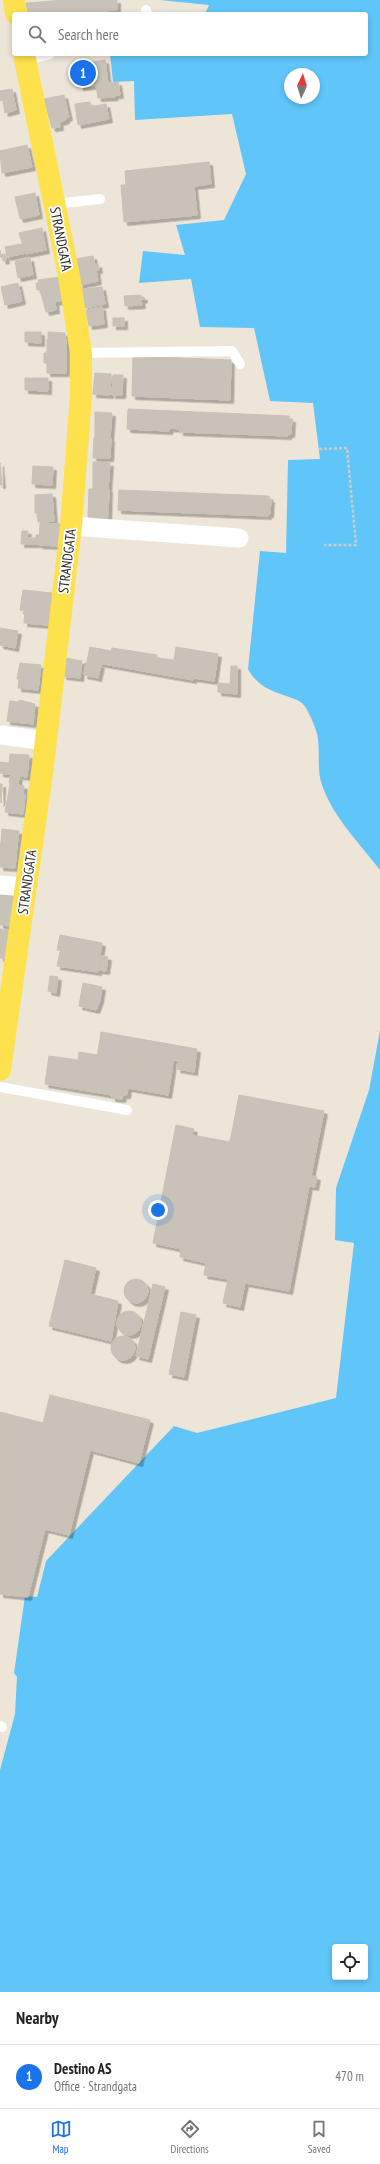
<!DOCTYPE html>
<meta charset="utf-8">
<style>
body{margin:0;font-family:"PT Sans Narrow",sans-serif;background:#f6f6f6;color:#222}
.controls{position:absolute;right:12px;bottom:12px;display:grid;overflow:hidden;border-radius:4px;box-shadow:0 2px 6px #0003}
.controls button{width:36px;height:36px;display:grid;place-items:center;padding:0;border:0;border-bottom:1px solid #e0e0e0;background:#fff;color:#222;font:20px sans-serif}
.compass{position:absolute;left:284px;top:68px;width:36px;height:36px;border-radius:50%;background:#fff;box-shadow:0 2px 6px #0003;rotate:4deg}
.you{position:absolute;left:158px;top:1210px;width:14px;height:14px;margin:-10px;border:3px solid #fff;border-radius:50%;background:#1a73e8;box-shadow:0 0 0 6px #1a73e833}
.badge{display:grid;place-items:center;width:26px;height:26px;border-radius:50%;background:#1a73e8;color:#fff;font-size:13px;font-weight:700}
.pin{position:absolute;translate:-50% -50%;border:2px solid #fff;box-shadow:0 1px 4px #0006}
.list{margin:0;padding:0;list-style:none}
h2{display:flex;justify-content:space-between;align-items:center;height:52px;margin:0;padding:0 16px;font-size:17px}
h2 small{font-size:13px;font-weight:400;color:#767676}
.list li{display:grid;grid-template-columns:26px 1fr auto;gap:12px;align-items:center;box-sizing:border-box;height:64px;padding:0 16px;border-top:1px solid #e0e0e0}
.list b{display:block;font-size:15px;white-space:nowrap}
.list p{margin:0;font-size:13px;white-space:nowrap;color:#767676}
.list em{font-size:13px;font-style:normal;color:#767676}
.icon{flex:none;width:22px;height:22px;fill:none;stroke:currentColor;stroke-width:2;stroke-linecap:round;stroke-linejoin:round}
.map{position:relative;flex:none;width:380px;height:1992px;overflow:hidden}
.search{position:absolute;background:#fff;box-shadow:0 2px 6px #0003;left:12px;right:12px;top:12px;height:44px;display:flex;align-items:center;gap:10px;box-sizing:border-box;padding:0 14px;border-radius:4px;color:#767676;font-size:15px}
.sheet{height:116px;background:#fff}
nav{display:flex;justify-content:space-around;align-items:center;box-sizing:border-box;height:56px;border-top:1px solid #e0e0e0;background:#fff;font-size:11px;color:#767676}
nav a{display:grid;justify-items:center;gap:2px}
nav .on{color:#1a73e8}
.map>svg:first-child{display:block}
.water{fill:#60c6fa;fill-rule:evenodd}
.building{fill:#c8c2b8;stroke:#c8c2b2;filter:url(#shadow)}
.lines{fill:none;stroke-linecap:round;stroke-linejoin:round}
.path{stroke:#cbcbcb;stroke-width:2.5;stroke-dasharray:3 2;stroke-linecap:butt}
.lane{stroke:#fff;stroke-width:10}
.street{stroke:#fff;stroke-width:19}
.primary{stroke:#fde14d;stroke-width:22}
.labels{text-anchor:middle;stroke-width:3.5;stroke-linejoin:round;paint-order:stroke}
.street-label{font-size:14px;fill:#282828;stroke:#fff}
</style>
<div class="map">
<svg width="380" height="1992" viewBox="0 0 380 1992">
<defs>
<filter id="shadow"><feDropShadow dx="3.5" dy="3.5" stdDeviation="0" flood-color="#0004"/></filter>
</defs>
<rect width="100%" height="100%" fill="#ede5d8"/>
<g class="water">
<path d="M160,0H380V870C360,844 333,817 322,785C316,768 321,751 317,734C315,726 310,715 306,708C297,692 264,699 248,669L260,551L286,553L288,460L320,459L313,403L270,401L254,328L200,327L191,279L139,283L143,251L185,255L176,225L224,220L246,174L232,114L135,120L134,81L113,82L110,54H366V14H205L209,5ZM290,74H314V98H290Z"/>
<path d="M380,1031V1992H0V1770L15,1714L17,1677L14,1673L25,1596L37,1597L46,1561L174,1426L197,1433L336,1398L354,1243L335,1240L336,1188L369,1090ZM335,1947H365V1977H335Z"/>
</g>
<g class="building">
<path d="M66,0H117V10H109V14H66Z"/>
<path d="M66,0V14H28L26,3Z"/>
<path d="M105,60L108,84L80,87L77,64Z"/>
<path d="M118,82L120,95H114L115,97L98,98L96,85Z"/>
<path d="M12,89L16,110L5,113L3,100L0,101V91Z"/>
<path d="M64,95L69,117L66,118V120L60,122L59,119L60,127L52,128L44,99Z"/>
<path d="M90,102V107L106,104L109,119L78,125L75,104Z"/>
<path d="M27,145L32,167L2,173L0,151Z"/>
<path d="M209,162L211,184L194,186L197,215L124,222L121,185H126L125,171Z"/>
<path d="M35,193L39,215L20,219L15,197Z"/>
<path d="M42,228L46,250L26,254L19,233Z"/>
<path d="M21,244L24,245L26,253L7,257L5,247Z"/>
<path d="M0,250L1,255L5,254L6,260L3,261L2,257H0Z"/>
<path d="M93,256L95,265L98,264L99,270H96L98,281L80,285L75,259Z"/>
<path d="M30,258L33,275L18,278L15,261Z"/>
<path d="M60,277L64,300L55,302L56,310L46,312L40,290H37L36,283H39L38,280Z"/>
<path d="M18,283L22,301L5,305L1,287Z"/>
<path d="M102,287L105,304L85,308L82,289Z"/>
<path d="M141,295V297H144V299L141,300L142,305L125,306L124,296Z"/>
<path d="M102,307L104,324L89,326L86,310Z"/>
<rect x="113" y="318" width="11" height="8"/>
<path d="M25,332H41V343L25,342Z"/>
<path d="M48,332L65,333V339H48Z"/>
<path d="M47,339H66V373H47V363H44V353H47Z"/>
<path d="M133,356L231,360L230,400L132,396Z"/>
<path d="M95,373L111,374L110,395L93,394Z"/>
<path d="M113,375H123L122,395H112Z"/>
<path d="M25,378H48V391L25,390Z"/>
<path d="M128,409L289,416V419H292L291,434H288V436L180,432V429L170,428L169,431L127,429Z"/>
<path d="M95,412L112,413L110,438H95Z"/>
<path d="M94,438H111L110,458H93Z"/>
<path d="M93,462L110,463L108,489H93Z"/>
<path d="M0,463L2,485H0Z"/>
<path d="M33,466L53,467L52,485L32,484Z"/>
<path d="M89,489H109L108,518L88,517Z"/>
<path d="M119,490L269,496V499H271L270,514H268V516L118,510Z"/>
<path d="M52,494L54,521L38,522L37,513H35V495Z"/>
<path d="M40,523L60,524L58,546L39,545Z"/>
<path d="M22,531H28L27,538H36V535H40L39,544H21Z"/>
<path d="M23,590L52,593L48,625L24,623L25,611L20,610Z"/>
<path d="M0,628L18,631L15,648L0,645Z"/>
<path d="M90,647L111,651L112,648L157,655L154,673L87,661Z"/>
<path d="M176,647L218,654L214,681L193,678V680L154,673L157,658L174,660Z"/>
<path d="M66,658L82,661L80,678L63,676Z"/>
<path d="M86,662L101,665L98,678L84,675Z"/>
<path d="M20,663L41,665L38,690L18,688L19,679H17Z"/>
<path d="M231,666H237V694L218,692V683L230,684Z"/>
<path d="M19,700L35,704L33,724L7,721L10,701L19,702Z"/>
<path d="M10,754L29,755L27,777L0,773V762L9,763Z"/>
<path d="M10,776L19,777L18,784L9,783Z"/>
<path d="M0,784H2V789L1,803Z"/>
<path d="M10,784L24,786L23,794L25,795L23,814L5,812Z"/>
<path d="M2,829L19,831L17,846L1,844Z"/>
<path d="M0,844L17,846L15,868L0,867Z"/>
<path d="M0,892L15,896L12,926L0,925Z"/>
<path d="M0,929L10,930L5,958H0Z"/>
<path d="M60,935L102,943L100,956L57,950Z"/>
<path d="M60,952L100,957L98,972L57,966Z"/>
<path d="M101,956L108,957L106,971L99,970Z"/>
<path d="M50,976L58,977L56,993L48,991Z"/>
<path d="M83,983L102,987L100,1000L96,1010L79,1006Z"/>
<path d="M101,1032L197,1049L194,1072L177,1069L179,1061L173,1060L172,1070L97,1058Z"/>
<path d="M79,1052L97,1055V1058L172,1070L168,1095L128,1088L127,1095H123L122,1099L112,1098V1095L45,1084L49,1056L78,1060Z"/>
<path d="M239,1095L324,1111L311,1176L317,1177L315,1187L309,1186L289,1291L245,1283L240,1307L223,1303L228,1279L204,1275L206,1263L180,1257L181,1249L153,1243L176,1125L194,1129L192,1135L230,1142Z"/>
<path d="M65,1260L96,1268L90,1294L118,1301L111,1341L49,1326Z"/>
<circle cx="136" cy="1291" r="12"/>
<path d="M153,1284L165,1287L148,1359L136,1356Z"/>
<circle cx="129" cy="1323" r="12"/>
<path d="M181,1312L196,1315L184,1377L169,1374Z"/>
<circle cx="123" cy="1348" r="12"/>
<path d="M50,1395L150,1420L139,1463L90,1450L69,1535L45,1529L28,1597L0,1594V1412L43,1423Z"/>
</g>
<g class="lines">
<path class="path" d="M319,449L347,448L356,545H324"/>
<g class="lane">
<path d="M146,10L147,14"/>
<path d="M25,61L50,54"/>
<path d="M54,204L100,199"/>
<path d="M81,353L232,351L240,364"/>
<path d="M0,1087L127,1110"/>
<path d="M0,1726L2,1727"/>
</g>
<g class="street">
<path d="M71,526L239,538"/>
<path d="M0,735L46,741"/>
<path d="M0,885L26,887"/>
</g>
<g class="primary">
<path d="M14,0L16,14"/>
<path d="M0,1070L43,766L71,526L81,396V353L69,276L24,54"/>
</g>
</g>
<g class="labels">
<g class="street-label">
<text transform="translate(61 239) rotate(79)" y="5">STRANDGATA</text>
<text transform="translate(67 561) rotate(-83)" y="5">STRANDGATA</text>
<text transform="translate(27 882) rotate(-82)" y="5">STRANDGATA</text>
</g>
</g>
</svg>
<div class="controls">
<button><svg class="icon" aria-label="locate" viewBox="0 0 24 24"><circle cx="12" cy="12" r="6"/><path d="M12 2v4M12 18v4M2 12h4M18 12h4"/></svg></button>
</div>
<svg class="compass" viewBox="-18 -18 36 36"><path d="M0-13l5 13h-10z" fill="#e53935"/><path d="M0 13l5-13h-10z" fill="#767676"/></svg>
<div class="you"></div>
<div class="pin badge" style="left:83px;top:73px">1</div>
<div class="search"><svg class="icon" aria-label="search" viewBox="0 0 24 24"><circle cx="10" cy="10" r="6"/><path d="M15 15l6 6"/></svg>Search here</div>
</div>
<section class="sheet">
<h2>Nearby<small></small></h2>
<ul class="list">
<li><span class="badge">1</span><div><b>Destino AS</b><p>Office · Strandgata</p></div><em>470 m</em></li>
</ul>
</section>
<nav>
<a class="on"><svg class="icon" aria-label="map" viewBox="0 0 24 24"><path d="M3 6l6-2 6 2 6-2v14l-6 2-6-2-6 2zM9 4v14M15 6v14"/></svg>Map</a>
<a><svg class="icon" aria-label="directions" viewBox="0 0 24 24"><path d="M12 3l9 9-9 9-9-9zM9 14v-3h6M13 9l2 2-2 2"/></svg>Directions</a>
<a><svg class="icon" aria-label="saved" viewBox="0 0 24 24"><path d="M7 4h10v16l-5-4-5 4z"/></svg>Saved</a>
</nav>
